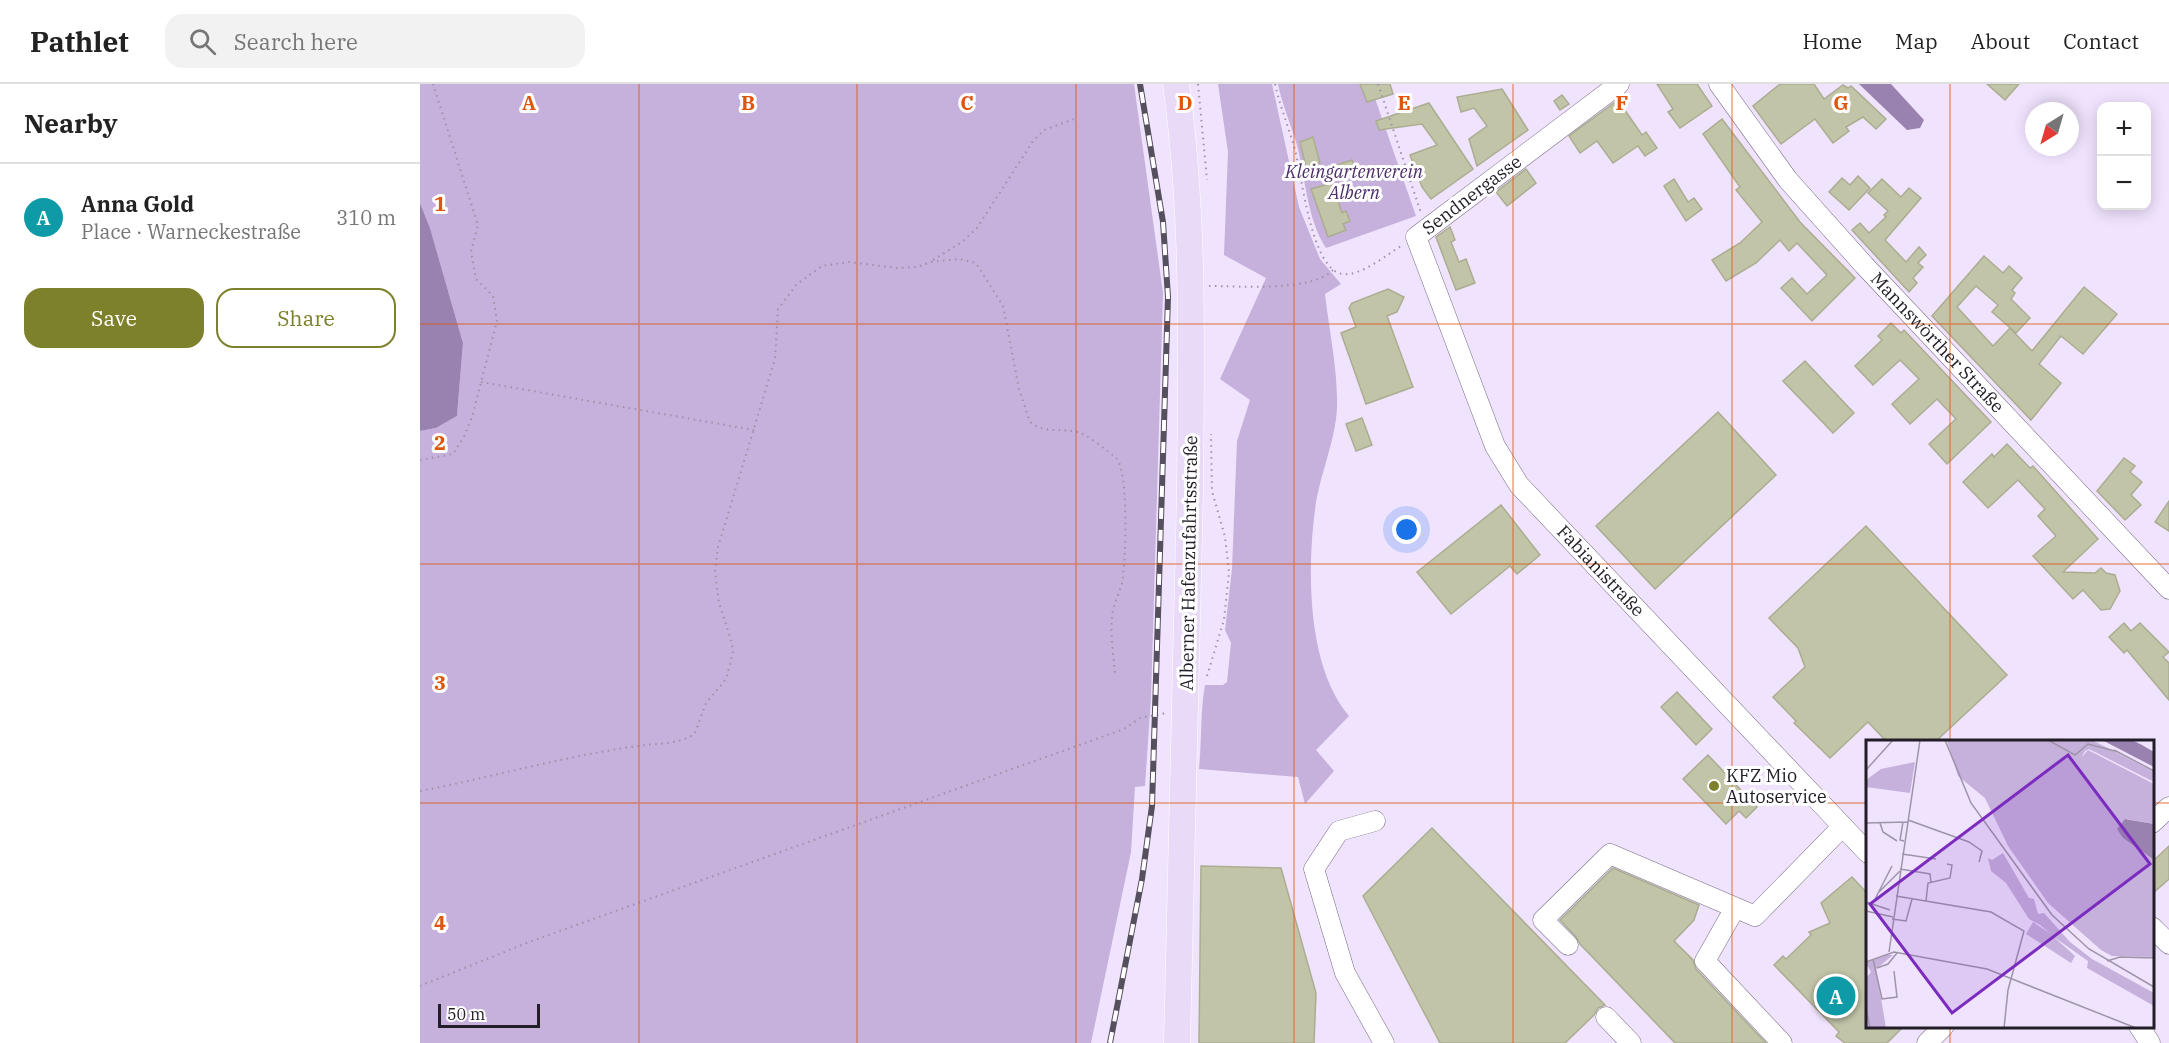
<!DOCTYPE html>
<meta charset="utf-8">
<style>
body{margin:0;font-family:"IBM Plex Serif",serif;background:#f2f2f2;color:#222}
.controls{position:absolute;right:18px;top:18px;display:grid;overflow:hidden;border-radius:12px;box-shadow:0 3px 15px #0003}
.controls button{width:54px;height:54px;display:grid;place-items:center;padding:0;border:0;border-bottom:2px solid #e0e0e0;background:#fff;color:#222;font:30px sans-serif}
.compass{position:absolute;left:1605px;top:18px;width:54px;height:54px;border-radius:50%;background:#fff;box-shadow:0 3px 15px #0003;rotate:217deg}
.scale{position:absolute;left:18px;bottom:15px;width:102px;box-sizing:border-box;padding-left:6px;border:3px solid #221d27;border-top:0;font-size:16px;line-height:21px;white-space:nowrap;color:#221d27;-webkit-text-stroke:4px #fff;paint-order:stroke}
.you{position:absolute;left:987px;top:446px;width:21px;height:21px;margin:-15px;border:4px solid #fff;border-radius:50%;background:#1a73e8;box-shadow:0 0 0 9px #1a73e833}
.badge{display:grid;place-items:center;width:39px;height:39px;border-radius:50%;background:#7e812b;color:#fff;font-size:20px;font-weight:700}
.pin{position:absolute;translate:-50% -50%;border:3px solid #fff;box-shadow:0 2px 6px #0006}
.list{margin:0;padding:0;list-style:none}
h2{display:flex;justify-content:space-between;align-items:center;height:78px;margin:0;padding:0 24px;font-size:26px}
h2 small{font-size:20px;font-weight:400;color:#767676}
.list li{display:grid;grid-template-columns:39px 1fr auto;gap:18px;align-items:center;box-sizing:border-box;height:108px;padding:0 24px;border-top:2px solid #e0e0e0}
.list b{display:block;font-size:22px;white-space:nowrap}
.list p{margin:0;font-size:20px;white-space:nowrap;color:#767676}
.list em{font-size:20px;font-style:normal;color:#767676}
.actions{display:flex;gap:12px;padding:18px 24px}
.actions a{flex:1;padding:14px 0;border:2px solid #7e812b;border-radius:18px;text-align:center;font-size:21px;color:#7e812b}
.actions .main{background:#7e812b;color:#fff}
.icon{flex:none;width:33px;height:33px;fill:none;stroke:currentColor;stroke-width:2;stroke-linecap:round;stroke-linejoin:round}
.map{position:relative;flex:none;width:1749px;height:959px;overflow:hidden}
header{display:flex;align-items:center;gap:36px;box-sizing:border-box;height:84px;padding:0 30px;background:#fff;border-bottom:2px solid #e0e0e0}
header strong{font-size:28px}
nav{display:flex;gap:33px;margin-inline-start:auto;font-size:21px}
.search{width:420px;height:54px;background:#f2f2f2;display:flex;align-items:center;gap:15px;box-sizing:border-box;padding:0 21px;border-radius:18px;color:#767676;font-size:22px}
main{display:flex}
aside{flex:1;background:#fff}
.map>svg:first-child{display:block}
.green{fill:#c6b0dc}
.water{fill:#9982b0}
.building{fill:#c2c4a8;stroke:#abad91;stroke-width:1.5}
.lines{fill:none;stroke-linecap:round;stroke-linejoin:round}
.minor-casing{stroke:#796d85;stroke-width:21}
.major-casing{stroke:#fff;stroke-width:27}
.path{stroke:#9c92a6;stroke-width:2;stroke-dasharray:1.5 4.5;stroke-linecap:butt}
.minor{stroke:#fff;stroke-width:20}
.major{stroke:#e9daf8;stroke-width:26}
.rail-casing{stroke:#564f5d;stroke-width:6}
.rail{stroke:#fff;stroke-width:4;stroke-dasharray:11;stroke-linecap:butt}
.grid{fill:none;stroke:#de560d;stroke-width:1.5;stroke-opacity:0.55}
.poi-dot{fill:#7e812b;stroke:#fff;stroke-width:2}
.labels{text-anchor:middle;stroke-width:6;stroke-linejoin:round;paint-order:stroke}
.park-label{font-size:18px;font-style:italic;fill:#4e2f69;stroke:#fff}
.street-label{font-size:18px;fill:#221d27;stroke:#fff}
.poi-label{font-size:18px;fill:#221d27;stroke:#fff;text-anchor:start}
.inset-river{fill:none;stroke:#9982b0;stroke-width:3}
.inset-road{fill:none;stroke:#9e94a8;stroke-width:1.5}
.view{fill:#7b2cbf;fill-opacity:0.15;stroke:#7b2cbf;stroke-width:3}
.inset-edge{fill:none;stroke:#221d27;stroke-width:3}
.grid-label{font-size:20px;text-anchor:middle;font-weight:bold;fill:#de560d;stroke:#fff;stroke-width:6;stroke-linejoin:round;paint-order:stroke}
</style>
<header>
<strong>Pathlet</strong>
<div class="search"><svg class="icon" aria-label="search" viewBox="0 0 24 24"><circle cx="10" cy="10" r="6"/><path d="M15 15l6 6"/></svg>Search here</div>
<nav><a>Home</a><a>Map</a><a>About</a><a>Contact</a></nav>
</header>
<main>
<aside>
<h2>Nearby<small></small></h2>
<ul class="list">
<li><span class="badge" style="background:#0f9aa8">A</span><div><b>Anna Gold</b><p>Place · Warneckestraße</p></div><em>310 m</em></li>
</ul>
<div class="actions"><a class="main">Save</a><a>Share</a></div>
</aside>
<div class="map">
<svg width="1749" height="959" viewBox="0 0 1749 959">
<rect width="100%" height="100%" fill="#f0e3fe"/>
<g class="green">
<path d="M0,0H714L743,209L731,614L725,702L715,703L711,768L671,959H0V347L16,344L37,332L43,259L10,144L0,119Z"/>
<path d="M798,0H852L879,123L900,175L921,200L905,210C909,246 918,287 917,323C916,356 899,392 895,426C887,487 887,583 929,632L896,666L914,687L885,720L878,693L779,685C782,656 780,629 785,601H803L807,598L811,559L805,546L812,485L817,357L830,316L800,295L846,194L804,171L808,68Z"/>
<path d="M858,0H950L996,132L906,164C886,133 886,93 876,58C870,38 862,20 858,0Z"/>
</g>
<g class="water">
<path d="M1439,0H1471L1504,36L1500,44L1487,46Z"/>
<path d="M0,119L10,144L43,259L37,332L16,344L0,347Z"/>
</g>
<g class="building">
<path d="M940,0H970L973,10L947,18Z"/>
<path d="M1237,0H1277L1292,22L1260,44L1248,28L1253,25Z"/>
<path d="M1360,0H1394L1404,15L1423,1L1428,4L1431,2L1466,35L1456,45L1443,33L1426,43L1429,47L1413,59L1395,35L1361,60L1333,22Z"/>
<path d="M1567,0H1599L1585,16Z"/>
<path d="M1082,5L1108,46L1057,82L1049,55L1067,42L1054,24L1041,28L1037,13Z"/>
<path d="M1142,11L1149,20L1140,26L1134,17Z"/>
<path d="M1198,16L1222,51L1226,48L1237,64L1225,72L1218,62L1193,79L1177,57L1160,69L1149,52Z"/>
<path d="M1009,19L1053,85L1011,115L1002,103L990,71L1017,61L1002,40L959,46L956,37Z"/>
<path d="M1302,35L1380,138L1435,194L1392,237L1361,204L1372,194L1387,210L1407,191L1377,159L1369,167L1360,156L1336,179L1306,197L1292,176L1320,159L1342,138L1316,106L1320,103L1283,50Z"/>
<path d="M893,53L900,79L886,83L880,58Z"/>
<path d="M932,76L937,89L922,95L917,81Z"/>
<path d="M1106,85L1116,99L1087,122L1076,108Z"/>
<path d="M1438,92L1450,104L1429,126L1409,108L1422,94L1430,101Z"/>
<path d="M1254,95L1268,118L1274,114L1282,125L1266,137L1244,102Z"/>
<path d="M1462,95L1481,113L1489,104L1501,114L1465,156L1486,178L1499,163L1506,171L1498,179L1503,183L1493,194L1497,199L1489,208L1432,146L1440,139L1449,149L1466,133L1464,131L1468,127L1448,109Z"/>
<path d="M912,99L922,129L926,127L930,137L923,140L926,146L908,153L891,105Z"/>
<path d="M1030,143L1035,156L1031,158L1039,178L1046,175L1055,199L1036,206L1016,153Z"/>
<path d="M1564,172L1583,189L1589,182L1602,194L1592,206L1595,209L1591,215L1610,234L1596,249L1572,228L1578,221L1556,202L1537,223L1573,262L1590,244L1612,267L1664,203L1697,230L1663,270L1641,252L1619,280L1641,299L1611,336L1512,232Z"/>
<path d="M968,205L984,213L977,228L967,232L993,303L946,320L921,249L936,243L929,224L932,219Z"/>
<path d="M1471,239L1481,249L1484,246L1571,338L1527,380L1509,360L1536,335L1517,315L1490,340L1472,320L1499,295L1480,276L1453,301L1435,282L1462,256L1458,252Z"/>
<path d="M1385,277L1434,329L1413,349L1363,297Z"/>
<path d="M1298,328L1356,391L1235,505L1176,442Z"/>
<path d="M942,334L952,361L936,367L926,340Z"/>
<path d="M1587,360L1610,384L1613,382L1678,455L1643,488L1675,489L1681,484L1686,489L1695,491L1700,507L1690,525L1681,526L1663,506L1653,515L1613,472L1636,452L1618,432L1625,425L1598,396L1568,424L1543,398L1572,370L1574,373Z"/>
<path d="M1704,374L1715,382L1710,388L1722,398L1711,411L1721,421L1705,436L1677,407Z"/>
<path d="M1749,417V447L1735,438Z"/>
<path d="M1081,421L1120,471L1097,490L1090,482L1031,530L997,488Z"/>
<path d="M1446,442L1587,591L1516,657H1466L1448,638L1410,674L1374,639L1376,637L1353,613L1385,583L1378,564L1349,534Z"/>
<path d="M1704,539L1711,547L1720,539L1749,568L1743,573L1749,579V616L1707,566L1704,569L1689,553Z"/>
<path d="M1257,608L1292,645L1276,661L1241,623Z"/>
<path d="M1288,671L1337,723L1326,734L1319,727L1306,740L1263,695Z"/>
<path d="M1012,744L1185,921L1178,924L1174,931L1145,959H1020L943,812Z"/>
<path d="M1749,762V795L1732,810V778Z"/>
<path d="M781,782L861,784L896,909L894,959H779Z"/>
<path d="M1193,784L1279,821L1274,836L1254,857L1273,876L1276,885L1346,959H1255L1160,860L1156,853L1140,836Z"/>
<path d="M1432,793L1448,810V942H1484L1467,959H1425L1416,952L1419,948L1354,881L1363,872L1366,875L1391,851L1389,848L1410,839L1401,819Z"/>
</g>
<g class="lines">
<defs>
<g id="minor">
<path id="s1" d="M1199,0L996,153L1075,362L1099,401L1448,769"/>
<path id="s2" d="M1299,0L1368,96L1444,181L1749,505"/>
<path d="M955,737L919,747L894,785L925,889L964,959"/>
<path d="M1732,739L1749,723"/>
<path d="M1315,824L1285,877L1362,959"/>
<path d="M1732,843L1749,860"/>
<path d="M1148,861L1123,836L1190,770L1335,832L1422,743"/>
<path d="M1186,933L1211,959"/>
<path d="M1719,942L1730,959"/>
<path d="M1507,959L1524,942"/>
</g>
<path id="major" d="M756,0C775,136 771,272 770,409C767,593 762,776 757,959"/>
</defs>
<use href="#minor" class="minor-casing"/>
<use href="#major" class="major-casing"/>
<g class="path">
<path d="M778,0L787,96"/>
<path d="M855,0C860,23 869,44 875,66C882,91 891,187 923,190C942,192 966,171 981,162"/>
<path d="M958,0L1000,126L1004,125"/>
<path d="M513,176L542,158L557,144L613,57L624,46L657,34"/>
<path d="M789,202C820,202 892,208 913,186"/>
<path d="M61,298L334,346"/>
<path d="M0,376L33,370L44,353L52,333L77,237L73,212L56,195L51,167L58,141L13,0"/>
<path d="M787,592L804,536L809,488L805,453L792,407L791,350"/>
<path d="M0,707C73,693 145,672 218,662C236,659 261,661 275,649L286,619L306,595L313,569L312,559L299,519L295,487L298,463L355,275L358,225L377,200L402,182L429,178L477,184L497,183L511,178L539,175L556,179L583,222L599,305L610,338C625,350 641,344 658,348C665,349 689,368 696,374C709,385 706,479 702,499C699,511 693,520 692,533C690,553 694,573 695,593"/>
<path d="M0,902L109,858L704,645L720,634L747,629"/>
</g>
<use href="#minor" class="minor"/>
<use href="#major" class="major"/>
<defs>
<path id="rail" d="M690,959L722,795L732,722L748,213L743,138L720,0"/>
</defs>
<use href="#rail" class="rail-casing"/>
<use href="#rail" class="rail"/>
</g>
<path class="grid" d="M219,0V959M437,0V959M656,0V959M874,0V959M1093,0V959M1312,0V959M1530,0V658M0,240H1749M0,480H1749M0,719H1448M1732,719H1749M1530,942V959"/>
<circle class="poi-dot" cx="1294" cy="702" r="6"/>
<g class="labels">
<g class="park-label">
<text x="934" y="94">Kleingartenverein<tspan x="934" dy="21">Albern</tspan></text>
</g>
<g class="street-label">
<text transform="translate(1052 111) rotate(-37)" y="6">Sendnergasse</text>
<text dy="6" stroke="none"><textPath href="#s2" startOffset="339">Mannswörther Straße</textPath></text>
<text transform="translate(769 479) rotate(-89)" y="6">Alberner Hafenzufahrtsstraße</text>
<text dy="6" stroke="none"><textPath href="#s1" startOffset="642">Fabianistraße</textPath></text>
</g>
<g class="poi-label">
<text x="1306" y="698">KFZ Mio<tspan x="1306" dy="21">Autoservice</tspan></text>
</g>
</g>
<g transform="translate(1446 656)">
<rect width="288" height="288" fill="#f0e3fe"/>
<path d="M81,0H226L288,32V42L223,9L219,11L215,18L222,10L288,44V84L261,79L253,86L257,98L288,120V217L246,216L235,210L182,163L142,106L119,58L92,36ZM49,22L44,53L0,47V40L15,29ZM137,113L163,158L168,159L172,174L178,173L204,202L226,219L288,253V266L221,228L222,221L188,197L209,216L205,223L160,194L167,182L185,194L174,185L163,179L140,143L125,131L122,118L126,120ZM20,215H27L10,229L20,288H0V238L5,232L0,223Z" fill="#c6b0dc"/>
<path d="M236,0H266L276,5L288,12V27ZM259,79L288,84V120L257,98L251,89Z" fill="#9982b0"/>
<path class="inset-river" d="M251,0L288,20"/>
<path class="inset-road" d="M79,0L105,63L186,175L223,209L288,247M182,0L209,15L222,4L249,11M248,10L288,31M0,30L27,0M42,80L103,102L116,111L113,122M37,82L34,100L38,101M0,83L42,82M14,83L17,92L31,101M36,114L70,119M34,129L64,134L65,143M13,152L34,131M30,156L125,172L158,191L142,250L138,288M60,161L62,143L84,138L86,125L81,124M0,162L24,170M7,163L26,126M0,171L27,177M26,179L40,181L46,159M23,212L54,0M7,219L16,259L31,257L28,231M241,221L254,217L288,218M0,222L28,212L121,229L270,288M11,228L22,224L31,213M0,269L4,288"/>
<path class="view" d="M202,15L284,124L86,273L4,164Z"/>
<rect width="288" height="288" class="inset-edge"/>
</g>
<g class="grid-label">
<text x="109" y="26">A</text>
<text x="328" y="26">B</text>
<text x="547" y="26">C</text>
<text x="765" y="26">D</text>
<text x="984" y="26">E</text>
<text x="1202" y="26">F</text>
<text x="1421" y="26">G</text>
<text x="20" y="127">1</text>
<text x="20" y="366">2</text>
<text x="20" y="606">3</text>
<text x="20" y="846">4</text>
</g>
</svg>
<div class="controls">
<button>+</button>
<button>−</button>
</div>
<svg class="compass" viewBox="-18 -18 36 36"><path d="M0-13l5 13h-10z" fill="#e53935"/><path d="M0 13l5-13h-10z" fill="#767676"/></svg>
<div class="scale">50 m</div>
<div class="you"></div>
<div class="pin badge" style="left:1416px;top:912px;background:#0f9aa8">A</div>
</div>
</main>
